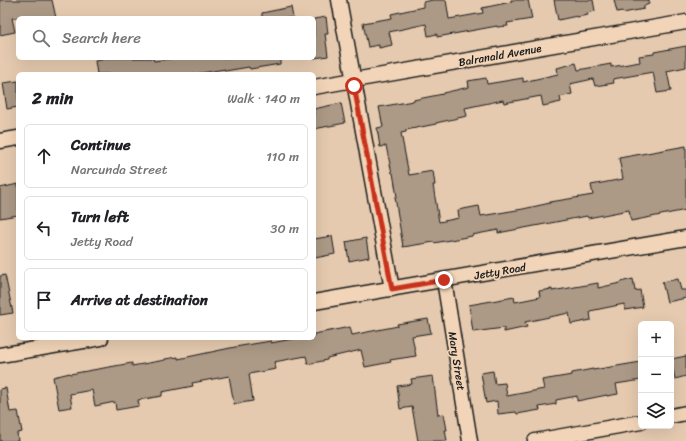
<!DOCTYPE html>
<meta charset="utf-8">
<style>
body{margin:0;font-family:Sriracha,sans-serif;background:#f2f2f2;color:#202124}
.controls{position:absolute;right:12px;bottom:12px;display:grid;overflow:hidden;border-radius:6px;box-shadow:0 4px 16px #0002}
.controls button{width:36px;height:36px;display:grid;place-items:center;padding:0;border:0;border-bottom:1px solid #e0e0e0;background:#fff;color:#202124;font:20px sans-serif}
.stop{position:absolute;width:12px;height:12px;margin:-9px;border:3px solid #c8321e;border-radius:50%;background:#fff}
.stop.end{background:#c8321e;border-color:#fff;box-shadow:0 1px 4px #0008}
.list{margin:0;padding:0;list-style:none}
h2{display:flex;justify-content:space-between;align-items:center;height:52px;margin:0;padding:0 16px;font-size:17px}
h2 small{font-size:13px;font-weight:400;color:#757577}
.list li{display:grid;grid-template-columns:26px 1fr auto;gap:12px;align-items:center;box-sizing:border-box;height:64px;margin:0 8px 8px;padding:0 8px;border:1px solid #e0e0e0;border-radius:6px}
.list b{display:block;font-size:15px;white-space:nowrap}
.list p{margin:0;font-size:13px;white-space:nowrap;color:#757577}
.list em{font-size:13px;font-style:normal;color:#757577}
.icon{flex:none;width:22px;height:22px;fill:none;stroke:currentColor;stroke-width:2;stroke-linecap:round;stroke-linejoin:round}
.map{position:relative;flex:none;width:686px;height:441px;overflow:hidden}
.search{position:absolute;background:#fff;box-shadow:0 4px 16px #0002;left:16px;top:16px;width:300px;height:44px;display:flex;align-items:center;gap:10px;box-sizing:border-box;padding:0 14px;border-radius:6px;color:#757577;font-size:15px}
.panel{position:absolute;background:#fff;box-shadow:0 4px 16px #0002;left:16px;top:72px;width:300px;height:268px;border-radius:6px}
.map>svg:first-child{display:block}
.building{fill:#ac9986;stroke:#1c1c1c}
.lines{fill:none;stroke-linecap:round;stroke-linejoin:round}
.minor-casing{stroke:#1c1c1c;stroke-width:17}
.minor{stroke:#f2d5b8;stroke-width:14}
.route{stroke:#c8321e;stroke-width:5}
.labels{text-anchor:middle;stroke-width:3.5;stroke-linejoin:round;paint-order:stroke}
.street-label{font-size:11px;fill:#1c1c1c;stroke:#f2d5b8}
</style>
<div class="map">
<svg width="686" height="441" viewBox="0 0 686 441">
<rect width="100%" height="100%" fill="#e5caaf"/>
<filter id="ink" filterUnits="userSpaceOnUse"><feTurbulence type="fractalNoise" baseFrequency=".025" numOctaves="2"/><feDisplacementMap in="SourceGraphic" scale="8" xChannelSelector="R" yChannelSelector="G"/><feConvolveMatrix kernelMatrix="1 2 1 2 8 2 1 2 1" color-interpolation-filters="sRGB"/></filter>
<g filter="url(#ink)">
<g class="building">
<path d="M0,0H52L56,18H12L15,32L0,35Z"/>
<path d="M433,0H446L449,19L483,13L482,8L511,2V0H528L532,19L507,23L508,26L497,27V26L437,37V34L428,36L426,24L389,32L392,45L379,48V45L368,47L363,23L392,18L391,14L423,7V2Z"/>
<path d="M554,0H593L595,11L587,13L588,15L577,17V16L558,20Z"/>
<path d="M614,0H649V4L644,6V9L623,13L622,11L617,12Z"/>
<path d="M291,7L293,18H262V13Z"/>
<path d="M326,17L328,34H325L328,56L314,58V19Z"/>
<path d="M686,46V67L667,71L671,91L657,93L653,72L613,79L614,83L595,86L593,79L570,84L572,94L560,97L561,102L543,106L541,96L504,103L503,100L465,108L467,116L436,123V124L406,130V132L401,133L409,175L433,171L435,185H433L439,222L459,218L458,210L479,206L481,216L523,209L550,203V202L593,195L591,185L623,179L619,158L686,146V210L631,221L629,210L588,218L587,216L498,233V230L472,235V236L434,243V242L403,247L395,197H397L393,173H392L386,146L380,147L377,128L383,127L379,107L413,101V100L443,94V93L469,87L468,81L486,78L487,84L523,78V82L558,74L557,68L576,63L578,70L611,64V67L640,62L639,56L654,54V52Z"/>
<path d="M112,58H153L154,61L176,58H280V64L250,69L249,67L225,71V69L195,74H97L95,61Z"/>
<path d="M18,81V107L7,109L3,83Z"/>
<path d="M341,103L345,123L314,129V109Z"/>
<path d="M18,184V215L0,218V188Z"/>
<path d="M332,236L335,254L315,258L314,251V239Z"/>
<path d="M366,238L369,257L349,261L346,242Z"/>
<path d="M5,275L13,313L0,315V276Z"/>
<path d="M633,279L635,291L640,290L643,307L625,310L624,304L590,311L591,320L571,324L569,313L525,322L527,327L504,332V328L473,332L469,305L514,297L515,302L540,297L539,291L552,289V291L598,283V288L620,283V282Z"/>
<path d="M678,279L681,290H686V298L667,302L662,282Z"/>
<path d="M428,319L431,333L412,336L416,356L390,360L391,362L365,367L361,350L327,358V360L308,364L306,356L274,362L276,369L249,374L253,401L234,404L229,376L192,383L193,386L162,392V396L138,400L139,406L116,410L115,402L95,406L92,390L70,394L72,407L59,409L53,377L70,373V374L132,363V366L165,360V359L178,357V359L235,347L271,341V343L298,338H314V334L350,327L352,335L398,326L397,324Z"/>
<path d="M686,356V376L675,379L671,359Z"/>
<path d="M641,362V380L616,384L618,394L607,396V395L577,401V396L556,400V404L539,407L540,410L517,414L516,412L498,414L497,401L486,403L481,373L493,371L495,384L505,383L507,396L544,389L542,380L572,375V373L593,369V370Z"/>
<path d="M433,376L438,415L444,414L447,430H445L447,441H418L412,407L400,409L397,386L412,384L411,379Z"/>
<path d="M6,388L10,412L18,411L22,432L17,433L18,441H0V389Z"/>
</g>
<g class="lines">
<defs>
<g id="minor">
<path d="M339,0L392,289"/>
<path d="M314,87L686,22"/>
<path d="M0,141L18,138"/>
<path d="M444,280L470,441"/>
<path d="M314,302L686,238"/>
<path d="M0,355L101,338"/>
<path d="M671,416L686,413"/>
<path d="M535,441L641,422"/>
</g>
</defs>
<use href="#minor" class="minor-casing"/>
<use href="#minor" class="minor"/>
</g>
</g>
<g class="lines" filter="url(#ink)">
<path class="route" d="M354,86L392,289L444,280"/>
</g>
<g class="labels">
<g class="street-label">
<text transform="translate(500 55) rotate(-10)" y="4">Balranald Avenue</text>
<text transform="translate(500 271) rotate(-10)" y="4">Jetty Road</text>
<text transform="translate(457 361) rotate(81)" y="4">Mary Street</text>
</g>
</g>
</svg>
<div class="controls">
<button>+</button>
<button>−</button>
<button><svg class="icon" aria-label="layers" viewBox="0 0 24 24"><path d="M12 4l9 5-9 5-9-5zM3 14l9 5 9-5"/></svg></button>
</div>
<div class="stop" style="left:354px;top:86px"></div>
<div class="stop end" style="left:444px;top:280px"></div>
<div class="search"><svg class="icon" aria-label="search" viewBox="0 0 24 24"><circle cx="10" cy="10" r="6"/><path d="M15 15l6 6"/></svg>Search here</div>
<section class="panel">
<h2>2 min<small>Walk · 140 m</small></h2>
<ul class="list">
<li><svg class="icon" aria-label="ahead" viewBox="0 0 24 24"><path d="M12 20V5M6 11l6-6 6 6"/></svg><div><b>Continue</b><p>Narcunda Street</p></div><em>110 m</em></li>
<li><svg class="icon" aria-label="left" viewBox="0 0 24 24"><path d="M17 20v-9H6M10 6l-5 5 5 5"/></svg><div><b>Turn left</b><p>Jetty Road</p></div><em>30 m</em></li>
<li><svg class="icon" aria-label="arrive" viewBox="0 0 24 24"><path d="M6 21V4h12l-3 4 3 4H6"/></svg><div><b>Arrive at destination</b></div></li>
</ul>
</section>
</div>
